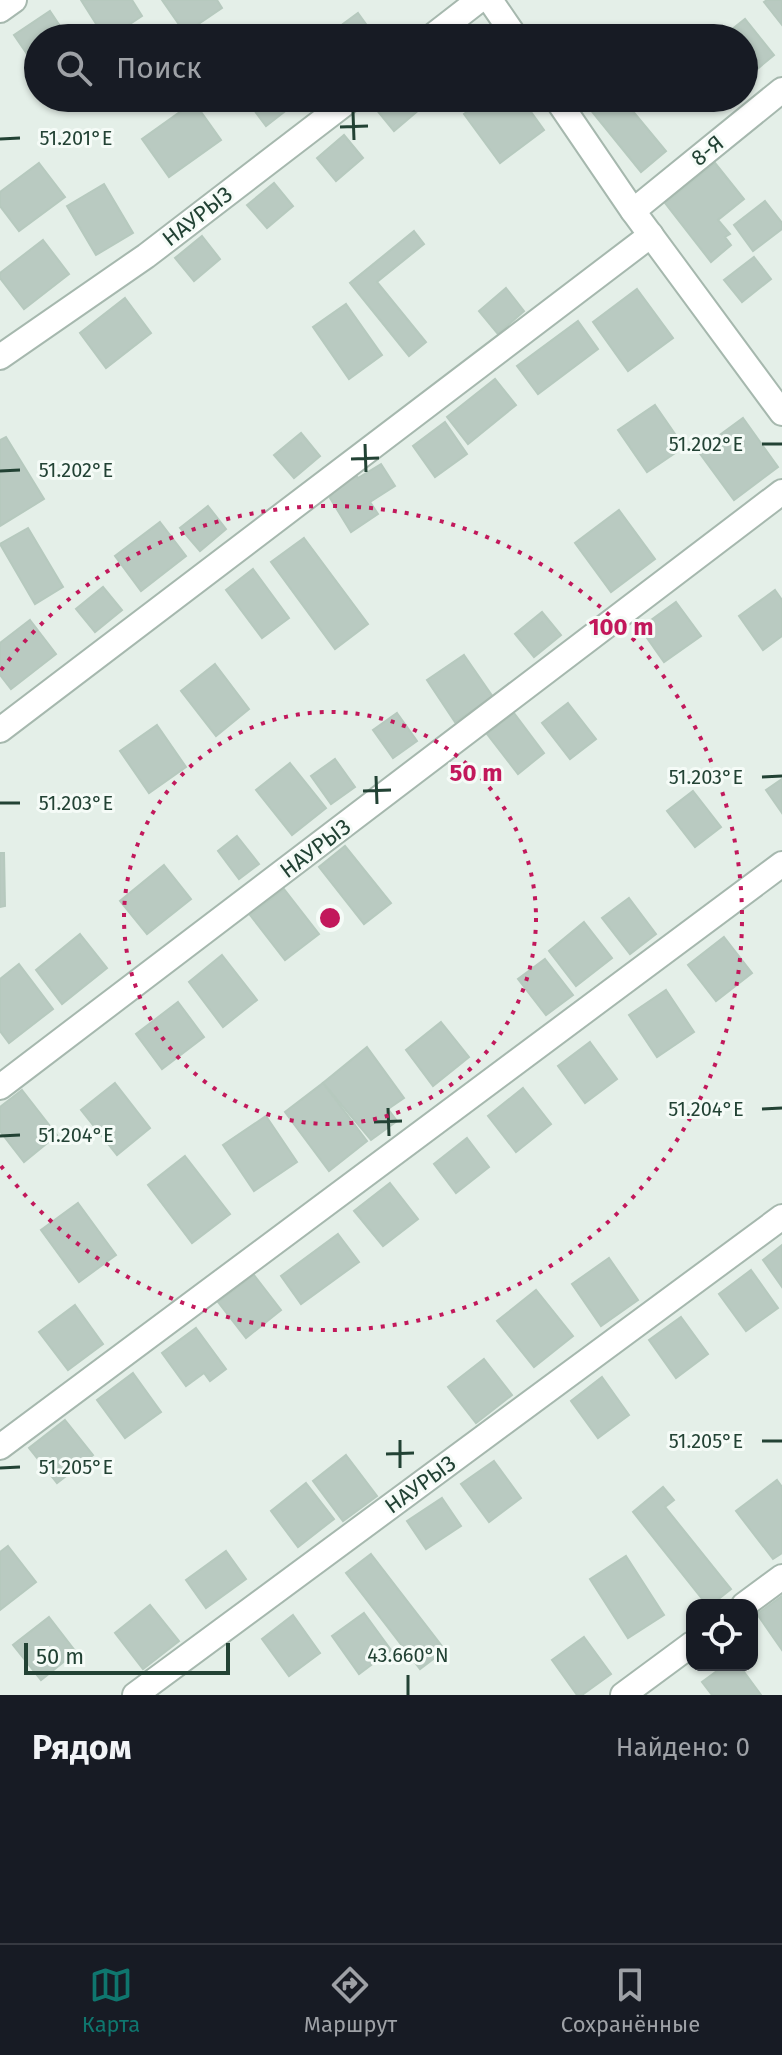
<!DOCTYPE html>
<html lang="ru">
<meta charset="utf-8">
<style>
body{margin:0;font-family:"Fira Sans",sans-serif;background:#242831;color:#f1f3f6}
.controls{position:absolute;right:24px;bottom:24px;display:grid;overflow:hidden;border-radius:16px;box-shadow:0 2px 6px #0004}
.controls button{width:72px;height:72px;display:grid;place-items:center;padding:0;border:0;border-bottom:2px solid #363941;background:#171b24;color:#f1f3f6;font:40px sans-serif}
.scale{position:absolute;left:24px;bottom:20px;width:206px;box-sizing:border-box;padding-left:8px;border:4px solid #224234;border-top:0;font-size:22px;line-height:28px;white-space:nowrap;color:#224234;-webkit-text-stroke:6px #f5fbf7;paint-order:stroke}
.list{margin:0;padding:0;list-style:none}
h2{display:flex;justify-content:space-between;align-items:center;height:104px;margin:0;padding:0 32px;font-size:34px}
h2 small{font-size:26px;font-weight:400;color:#9ea1a6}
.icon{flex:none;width:44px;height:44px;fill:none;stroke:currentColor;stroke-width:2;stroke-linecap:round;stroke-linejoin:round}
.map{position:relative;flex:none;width:782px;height:1695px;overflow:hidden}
.search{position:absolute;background:#171b24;box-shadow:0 2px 6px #0004;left:24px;right:24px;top:24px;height:88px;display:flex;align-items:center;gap:20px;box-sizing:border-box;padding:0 28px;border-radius:44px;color:#9ea1a6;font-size:30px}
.sheet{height:248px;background:#171b24}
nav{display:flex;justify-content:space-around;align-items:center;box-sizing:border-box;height:112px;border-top:2px solid #363941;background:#171b24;font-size:22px;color:#9ea1a6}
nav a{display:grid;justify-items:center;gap:4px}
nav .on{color:#0f766e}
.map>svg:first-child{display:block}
.building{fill:#b9cac1;stroke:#b6c9be;stroke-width:2}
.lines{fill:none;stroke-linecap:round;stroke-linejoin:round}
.street-casing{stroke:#a6b8ae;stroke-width:28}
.street{stroke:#fff;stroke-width:24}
.ticks{fill:none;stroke:#224234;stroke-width:3}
.ring{fill:none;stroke:#c2185b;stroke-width:4;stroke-dasharray:4 8}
.labels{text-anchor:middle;stroke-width:6;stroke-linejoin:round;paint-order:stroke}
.street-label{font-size:22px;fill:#224234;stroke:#f5fbf7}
.ticks-label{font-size:20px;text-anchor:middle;fill:#224234;stroke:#f5fbf7;stroke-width:6;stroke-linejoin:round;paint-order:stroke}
.centre{fill:#c2185b;stroke:#f5fbf7;stroke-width:4}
.ring-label{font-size:24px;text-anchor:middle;font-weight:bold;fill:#c2185b;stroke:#f5fbf7;stroke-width:6;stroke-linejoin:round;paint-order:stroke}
</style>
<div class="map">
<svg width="782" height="1695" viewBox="0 0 782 1695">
<rect width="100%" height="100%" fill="#e4efe8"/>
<g class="building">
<path d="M81,0H132L142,16L109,38H105Z"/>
<path d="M162,0H217L222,8L185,33Z"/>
<path d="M767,0H782V25L764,2Z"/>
<path d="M50,11L68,38H38V70L14,35Z"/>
<path d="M358,13L376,38H324Z"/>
<path d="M745,19L774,55L744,80V38H721Z"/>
<path d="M245,98H302L266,126Z"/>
<path d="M387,98H413L421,108L394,131L375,108Z"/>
<path d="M486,98H521L544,130L500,163L464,114Z"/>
<path d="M581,98H622L666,151L641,172Z"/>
<path d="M194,102L221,140L169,177L142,139Z"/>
<path d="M344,135L363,158L336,181L317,158Z"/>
<path d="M39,163L65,197L19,231L0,206V192Z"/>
<path d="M715,163L744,199L718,220L730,234L725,237L731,245L711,262L665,203Z"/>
<path d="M274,183L293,206L267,228L247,205Z"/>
<path d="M104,184L133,233L96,255L67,206Z"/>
<path d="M765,201L782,223V229L753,251L734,225Z"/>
<path d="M414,231L424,244L377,282L426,342L409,356L350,283Z"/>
<path d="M202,236L220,259L194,281L175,258Z"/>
<path d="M43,240L69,274L24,309L0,278V273Z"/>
<path d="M754,257L771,279L742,302L724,280Z"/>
<path d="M506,288L524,311L498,334L479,311Z"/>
<path d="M637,289L673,338L628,371L593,322Z"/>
<path d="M125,298L151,333L106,368L80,333Z"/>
<path d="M346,304L382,355L349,379L313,327Z"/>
<path d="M578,321L598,349L538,394L517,366Z"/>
<path d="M495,379L516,405L468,444L447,417Z"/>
<path d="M655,405L684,447L647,472L618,430Z"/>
<path d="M743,418L778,467L734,500L698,451Z"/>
<path d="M445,422L467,454L435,477L413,446Z"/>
<path d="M301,433L320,456L294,478L274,455Z"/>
<path d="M6,437L44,499L0,526V440Z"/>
<path d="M381,464L395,486L370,502L378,514L351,532L330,498L341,479L353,471L358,478Z"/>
<path d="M208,506L226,529L200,551L180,528Z"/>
<path d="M619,510L655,559L611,592L575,543Z"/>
<path d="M160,522L186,556L141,591L115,556Z"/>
<path d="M28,528L63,587L35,604L0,544Z"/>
<path d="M304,538L368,624L335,649L271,562Z"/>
<path d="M253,569L289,618L262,638L226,590Z"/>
<path d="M103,587L122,610L95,632L76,609Z"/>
<path d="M775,590L782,600V636L763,650L739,616Z"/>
<path d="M676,602L701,636L664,662L640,628Z"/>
<path d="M542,612L561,635L534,657L515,634Z"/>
<path d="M30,620L56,654L11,689L0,675V643Z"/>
<path d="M464,655L493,697L455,722L427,680Z"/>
<path d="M215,664L249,709L216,736L181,691Z"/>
<path d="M568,703L596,739L570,759L542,723Z"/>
<path d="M397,713L417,741L393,758L373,730Z"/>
<path d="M514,713L544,753L518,774L487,734Z"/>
<path d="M157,725L186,767L149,793L120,751Z"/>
<path d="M335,759L355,787L331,804L311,776Z"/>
<path d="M290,763L326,808L292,835L256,790Z"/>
<path d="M782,779V813L766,790Z"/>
<path d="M693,791L721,827L695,847L667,811Z"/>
<path d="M237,836L259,864L239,879L218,851Z"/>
<path d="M345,846L391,903L364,924L319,867Z"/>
<path d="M0,853H4L5,906L0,907Z"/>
<path d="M164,865L191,899L147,934L120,901Z"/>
<path d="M284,889L319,934L285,960L250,915Z"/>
<path d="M629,898L656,934L630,954L602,918Z"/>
<path d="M584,922L612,958L576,986L549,951Z"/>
<path d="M80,934L107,968L62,1004L36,970Z"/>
<path d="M724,937L752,973L716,1001L688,965Z"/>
<path d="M222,955L257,1000L223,1027L189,982Z"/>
<path d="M545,959L573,995L546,1015L518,979Z"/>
<path d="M19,964L53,1009L9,1043L0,1031V979Z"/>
<path d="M666,990L694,1032L657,1057L629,1015Z"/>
<path d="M178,1002L204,1037L162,1069L136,1034Z"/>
<path d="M441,1022L469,1057L433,1086L406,1050Z"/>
<path d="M590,1042L617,1079L585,1103L558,1066Z"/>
<path d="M367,1047L404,1098L388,1109L397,1121L371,1140L323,1083Z"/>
<path d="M115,1083L150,1128L117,1155L81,1110Z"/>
<path d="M323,1083L367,1141L329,1171L285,1112Z"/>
<path d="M523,1088L551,1124L516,1152L488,1116Z"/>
<path d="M22,1090L57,1135L24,1162L0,1131V1107Z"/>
<path d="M266,1116L297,1162L254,1191L223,1145Z"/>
<path d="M467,1138L489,1167L456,1193L434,1164Z"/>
<path d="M185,1156L230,1214L192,1243L148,1185Z"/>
<path d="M390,1183L418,1219L383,1246L354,1211Z"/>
<path d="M78,1203L116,1255L79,1282L41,1230Z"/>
<path d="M338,1234L359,1262L301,1304L281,1276Z"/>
<path d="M782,1245V1287L763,1260Z"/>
<path d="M609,1258L638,1300L601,1326L572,1284Z"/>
<path d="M751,1270L778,1308L746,1331L719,1294Z"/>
<path d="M254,1275L281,1310L246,1338L218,1302Z"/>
<path d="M536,1290L573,1336L534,1367L497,1321Z"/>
<path d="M75,1305L103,1344L68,1370L39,1332Z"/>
<path d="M681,1317L708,1354L676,1378L649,1340Z"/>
<path d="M196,1328L226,1369L210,1381L204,1373L186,1386L162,1353Z"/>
<path d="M484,1359L512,1395L476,1423L448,1387Z"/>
<path d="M133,1373L161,1412L125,1438L97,1400Z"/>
<path d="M602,1377L629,1415L598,1438L571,1401Z"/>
<path d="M65,1420L93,1455L57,1483L29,1448Z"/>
<path d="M346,1455L377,1496L343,1521L313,1481Z"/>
<path d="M494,1461L521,1498L489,1522L461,1484Z"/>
<path d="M777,1480L782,1487V1553L773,1559L736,1511Z"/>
<path d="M306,1483L334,1519L298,1547L271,1511Z"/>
<path d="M663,1487L674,1500L665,1507L731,1589L711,1605H707L633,1512Z"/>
<path d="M442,1498L461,1526L426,1549L407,1521Z"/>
<path d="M8,1546L36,1582L0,1610V1552Z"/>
<path d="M226,1551L246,1579L206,1608L186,1580Z"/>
<path d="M371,1554L445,1650L420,1669L346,1573Z"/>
<path d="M626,1556L664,1615L628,1638L590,1579Z"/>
<path d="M782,1596V1650L757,1614Z"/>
<path d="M150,1605L179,1641L143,1669L115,1633Z"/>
<path d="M364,1613L391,1650L359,1674L332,1636Z"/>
<path d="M293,1615L320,1653L289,1676L262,1639Z"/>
<path d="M49,1617L76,1652L41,1680L13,1645Z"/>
<path d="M584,1637L611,1674L582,1695H577L552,1660Z"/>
<path d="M725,1665H739L761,1695H712L702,1682Z"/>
</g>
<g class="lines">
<defs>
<g id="street">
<path d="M490,0L516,38"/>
<path d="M0,10L14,0"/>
<path d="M430,38L479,0"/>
<path d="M556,98L633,211L782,413"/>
<path d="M633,211L782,90"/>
<path d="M0,357L146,256L352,98"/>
<path d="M0,730L651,235"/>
<path d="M0,1087L782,492"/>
<path d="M0,1447L782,864"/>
<path d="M744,1605L782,1577"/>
<path d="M135,1695L782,1217"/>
<path d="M623,1695L692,1644"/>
</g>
</defs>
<use href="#street" class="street-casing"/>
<use href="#street" class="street"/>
</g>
<path class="ticks" d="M353,112L354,140M340,127L368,126M0,139L20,138M365,444L366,472M762,444H782M351,459L379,458M0,471L20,470M376,776L377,804M762,777L782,776M363,791L391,790M0,803H20M388,1108L389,1136M762,1109L782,1108M374,1122L402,1121M0,1136L20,1135M400,1440V1468M762,1441H782M386,1454L414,1453M0,1468L20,1467M408,1675V1695"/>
<g class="ring">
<circle cx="330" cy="918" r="206"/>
<path d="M1 670A412 412 0 1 1 1 1166"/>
</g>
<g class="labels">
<g class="street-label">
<text transform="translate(707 150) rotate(-39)" y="8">8-Я</text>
<text transform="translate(197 216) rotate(-38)" y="8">НАУРЫЗ</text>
<text transform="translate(315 848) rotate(-37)" y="8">НАУРЫЗ</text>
<text transform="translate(420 1484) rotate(-36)" y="8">НАУРЫЗ</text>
</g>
</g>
<g class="ticks-label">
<text x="76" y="145">51.201°E</text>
<text x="706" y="451">51.202°E</text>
<text x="76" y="477">51.202°E</text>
<text x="706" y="784">51.203°E</text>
<text x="76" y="810">51.203°E</text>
<text x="706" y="1116">51.204°E</text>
<text x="76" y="1142">51.204°E</text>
<text x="706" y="1448">51.205°E</text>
<text x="76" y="1474">51.205°E</text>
<text x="408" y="1662">43.660°N</text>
</g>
<circle cx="330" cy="918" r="12" class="centre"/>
<g class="ring-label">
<text x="621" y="635">100 m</text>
<text x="476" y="781">50 m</text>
</g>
</svg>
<div class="controls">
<button><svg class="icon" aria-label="locate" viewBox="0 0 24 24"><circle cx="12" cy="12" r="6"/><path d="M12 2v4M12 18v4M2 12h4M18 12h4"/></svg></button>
</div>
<div class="scale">50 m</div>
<div class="search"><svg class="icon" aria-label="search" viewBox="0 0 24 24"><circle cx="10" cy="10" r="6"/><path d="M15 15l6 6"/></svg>Поиск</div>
</div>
<section class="sheet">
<h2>Рядом<small>Найдено: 0</small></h2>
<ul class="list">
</ul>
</section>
<nav>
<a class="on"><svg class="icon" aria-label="map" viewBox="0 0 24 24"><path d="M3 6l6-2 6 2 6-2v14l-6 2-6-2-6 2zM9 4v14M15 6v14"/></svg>Карта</a>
<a><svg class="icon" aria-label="directions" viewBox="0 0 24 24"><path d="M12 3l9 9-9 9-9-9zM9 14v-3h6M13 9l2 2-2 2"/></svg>Маршрут</a>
<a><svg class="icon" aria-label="saved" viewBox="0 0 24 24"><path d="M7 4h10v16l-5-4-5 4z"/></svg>Сохранённые</a>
</nav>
